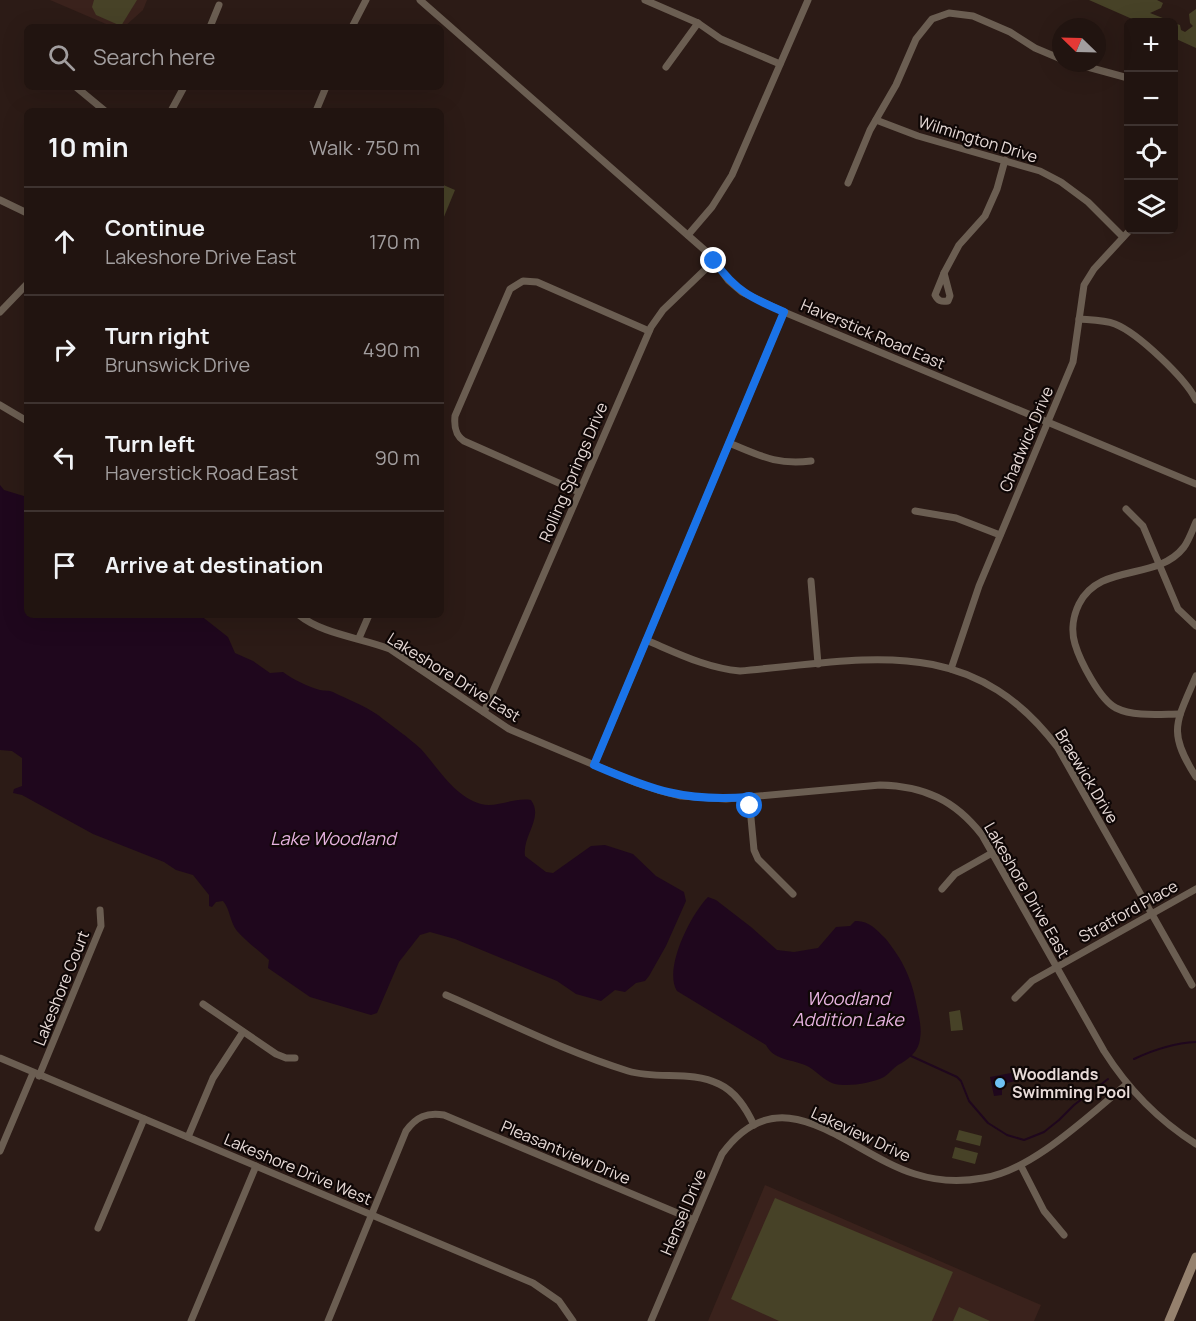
<!DOCTYPE html>
<meta charset="utf-8">
<style>
body{margin:0;font-family:Manrope,sans-serif;background:#291d19;color:#f1f3f6}
.controls{position:absolute;right:18px;top:18px;display:grid;overflow:hidden;border-radius:9px;box-shadow:0 6px 24px #0002}
.controls button{width:54px;height:54px;display:grid;place-items:center;padding:0;border:0;border-bottom:2px solid #3e3330;background:#211410;color:#f1f3f6;font:30px sans-serif}
.compass{position:absolute;left:1052px;top:18px;width:54px;height:54px;border-radius:50%;background:#211410;box-shadow:0 6px 24px #0002;rotate:293deg}
.stop{position:absolute;width:18px;height:18px;margin:-14px;border:4px solid #1a73e8;border-radius:50%;background:#fff}
.stop.end{background:#1a73e8;border-color:#fff;box-shadow:0 2px 6px #0008}
.list{margin:0;padding:0;list-style:none}
h2{display:flex;justify-content:space-between;align-items:center;height:78px;margin:0;padding:0 24px;font-size:26px}
h2 small{font-size:20px;font-weight:400;color:#a29e9f}
.list li{display:grid;grid-template-columns:39px 1fr auto;gap:18px;align-items:center;box-sizing:border-box;height:108px;padding:0 24px;border-top:2px solid #3e3330}
.list b{display:block;font-size:22px;white-space:nowrap}
.list p{margin:0;font-size:20px;white-space:nowrap;color:#a29e9f}
.list em{font-size:20px;font-style:normal;color:#a29e9f}
.icon{flex:none;width:33px;height:33px;fill:none;stroke:currentColor;stroke-width:2;stroke-linecap:round;stroke-linejoin:round}
.map{position:relative;flex:none;width:1196px;height:1321px;overflow:hidden}
.search{position:absolute;background:#211410;box-shadow:0 6px 24px #0002;left:24px;top:24px;width:420px;height:66px;display:flex;align-items:center;gap:15px;box-sizing:border-box;padding:0 21px;border-radius:9px;color:#a29e9f;font-size:22px}
.panel{position:absolute;background:#211410;box-shadow:0 6px 24px #0002;left:24px;top:108px;width:420px;height:510px;border-radius:9px}
.map>svg:first-child{display:block}
.built{fill:#3a221c}
.green{fill:#474227}
.water{fill:#1f071d}
.lines{fill:none;stroke-linecap:round;stroke-linejoin:round}
.stream{stroke:#1f071d;stroke-width:2}
.street{stroke:#6b5e52;stroke-width:7}
.secondary{stroke:#95816e;stroke-width:9}
.route{stroke:#1a73e8;stroke-width:8}
.poi-dot{fill:#6ec2f3;stroke:#0f0706;stroke-width:2}
.labels{text-anchor:middle;stroke-width:4.5;stroke-linejoin:round;paint-order:stroke}
.street-label{font-size:16px;fill:#e8dbd8;stroke:#0f0706}
.poi-label{font-size:16px;font-weight:bold;fill:#e8dbd8;stroke:#0f0706;text-anchor:start}
.water-label{font-size:18px;font-style:italic;fill:#e6b2df;stroke:#0f0706}
</style>
<div class="map">
<svg width="1196" height="1321" viewBox="0 0 1196 1321">
<rect width="100%" height="100%" fill="#2c1b16"/>
<g class="built">
<path d="M50,0H147L143,10L124,27H113Z"/>
<path d="M765,1185L1041,1305L1034,1321H708Z"/>
</g>
<g class="green">
<path d="M94,0H137L121,26L96,15L92,7Z"/>
<path d="M1089,0H1157L1163,3L1161,8L1150,13L1173,22H1139Z"/>
<path d="M1196,9V48L1174,38V23L1180,25L1181,30L1185,32L1193,26L1190,23L1189,14Z"/>
<path d="M441,184L455,190L441,224Z"/>
<path d="M960,1010L963,1030L951,1031L949,1012Z"/>
<path d="M959,1130L982,1136L980,1146L956,1140Z"/>
<path d="M955,1147L978,1153L975,1164L952,1158Z"/>
<path d="M775,1198L953,1272L932,1321H779L731,1299Z"/>
<path d="M959,1307L990,1321H953Z"/>
</g>
<g class="water">
<path d="M0,485L4,490L27,497V615H200L228,637L235,653L253,661L270,673L283,672C294,680 307,686 320,690C324,691 329,690 333,692C347,699 365,706 378,715C392,726 408,737 421,749C438,768 455,797 481,804C497,808 514,797 531,800C544,818 522,836 525,856L546,872L553,873L591,846L605,845L633,854L656,876L684,892L686,901L666,946L649,976L645,981L636,983L625,992L615,990L601,1001L576,994L557,981L455,939L430,932L420,935L399,962L377,1013L371,1015L310,997L268,968L269,960C259,951 246,941 237,931C230,922 230,909 223,901L216,902L212,907L209,906V895L193,875L176,870L164,862L93,834L22,795L13,793L14,789L22,786V758L12,751L0,750Z"/>
<path d="M708,897L716,900L751,927L777,950L794,952L818,948L836,927L850,926L855,921C868,920 876,929 885,938C903,960 912,979 917,1007C919,1017 922,1028 920,1039C919,1051 908,1060 898,1065C893,1068 889,1074 884,1077C872,1083 849,1087 835,1084C827,1082 819,1074 812,1069C797,1058 775,1063 766,1045L677,991C663,969 691,914 708,897Z"/>
<path d="M1015,1069L1016,1081L1002,1084V1095L994,1096L990,1077L1011,1073V1070Z"/>
</g>
<g class="lines">
<g class="stream">
<path d="M911,1056L957,1077L961,1081L969,1101L988,1123L1007,1135L1024,1140L1044,1132L1059,1120L1074,1105L1108,1079"/>
<path d="M1134,1059C1153,1050 1175,1043 1196,1042"/>
</g>
<g class="street">
<path d="M420,0L708,253L728,280L742,292L784,312L1196,484"/>
<path d="M645,0L698,23L721,39L780,64"/>
<path d="M210,27L219,5"/>
<path d="M352,27L366,0"/>
<path d="M1073,63L1128,78"/>
<path d="M666,67L698,23"/>
<path d="M76,87L105,111"/>
<path d="M171,111L184,87"/>
<path d="M316,111L326,87"/>
<path d="M876,120L918,136L1040,171L1061,182L1088,202L1123,237"/>
<path d="M848,183L870,130L896,85L916,39L932,19L949,13L973,16L1010,32L1035,48L1061,59"/>
<path d="M0,200L27,213"/>
<path d="M688,235L712,207L732,175L808,0"/>
<path d="M944,273L959,245L985,216L997,189L1005,160"/>
<path d="M944,273L950,296L948,301C941,302 938,301 935,295Z"/>
<path d="M0,312L27,284"/>
<path d="M1079,319C1090,320 1104,320 1115,324C1138,333 1186,379 1196,400"/>
<path d="M0,405L27,421"/>
<path d="M729,443C761,456 776,465 811,461"/>
<path d="M579,492L464,441C455,435 454,426 455,416L510,289L523,281L537,282L649,331"/>
<path d="M1126,509L1143,526L1178,609L1196,626"/>
<path d="M915,511L956,518L1000,535"/>
<path d="M811,581L818,664"/>
<path d="M299,615C322,634 362,638 390,649L509,729L637,783L658,790L681,796L726,799L880,785C924,786 955,800 982,835L1104,1051C1128,1089 1158,1120 1196,1144"/>
<path d="M359,638L369,615"/>
<path d="M646,640C677,653 706,668 740,671C866,660 970,631 1058,748L1192,985"/>
<path d="M951,669L979,586L1073,362L1084,285L1094,269L1130,230"/>
<path d="M1196,676C1176,723 1167,731 1196,777"/>
<path d="M484,712L651,327L663,310L714,261"/>
<path d="M1180,714C1161,714 1134,717 1116,708C1100,700 1080,661 1075,644C1071,631 1073,616 1079,604C1100,562 1157,582 1184,547C1189,540 1192,531 1196,522"/>
<path d="M594,765L784,312"/>
<path d="M749,797L754,850L758,859L793,894"/>
<path d="M942,889L955,874L992,853"/>
<path d="M446,995C506,1021 566,1052 628,1071C658,1080 691,1070 719,1084C736,1092 746,1108 754,1125"/>
<path d="M1015,998L1032,981L1196,889"/>
<path d="M203,1004L276,1054L286,1058H295"/>
<path d="M0,1058L533,1283L559,1301L573,1321"/>
<path d="M39,1076L101,926L100,910"/>
<path d="M188,1137L213,1078L243,1032"/>
<path d="M0,1151L33,1073"/>
<path d="M1021,1166L1044,1211L1064,1235"/>
<path d="M98,1228L144,1119"/>
<path d="M191,1321L256,1166"/>
<path d="M328,1321L406,1131C416,1117 427,1112 444,1115L694,1220"/>
<path d="M651,1321L722,1154C782,1071 849,1154 915,1174C937,1181 961,1182 983,1178C1032,1171 1089,1115 1127,1084"/>
</g>
<path class="secondary" d="M1169,1321L1196,1257"/>
</g>
<g class="lines">
<path class="route" d="M714,261C736,291 751,298 784,312L594,765C652,790 684,802 749,797L750,806"/>
</g>
<circle class="poi-dot" cx="1000" cy="1083" r="6"/>
<g class="labels">
<g class="street-label">
<text transform="translate(978 139) rotate(17)" y="6">Wilmington Drive</text>
<text transform="translate(873 334) rotate(23)" y="6">Haverstick Road East</text>
<text transform="translate(1026 439) rotate(-67)" y="6">Chadwick Drive</text>
<text transform="translate(573 472) rotate(-67)" y="6">Rolling Springs Drive</text>
<text transform="translate(454 677) rotate(32)" y="6">Lakeshore Drive East</text>
<text transform="translate(1087 776) rotate(59)" y="6">Braewick Drive</text>
<text transform="translate(1027 890) rotate(60)" y="6">Lakeshore Drive East</text>
<text transform="translate(1128 911) rotate(-29)" y="6">Stratford Place</text>
<text transform="translate(61 988) rotate(-68)" y="6">Lakeshore Court</text>
<text transform="translate(861 1134) rotate(25)" y="6">Lakeview Drive</text>
<text transform="translate(566 1152) rotate(23)" y="6">Pleasantview Drive</text>
<text transform="translate(298 1169) rotate(23)" y="6">Lakeshore Drive West</text>
<text transform="translate(683 1212) rotate(-67)" y="6">Hensel Drive</text>
</g>
<g class="poi-label">
<text x="1012" y="1080">Woodlands<tspan x="1012" dy="18">Swimming Pool</tspan></text>
</g>
<g class="water-label">
<text x="333" y="845">Lake Woodland</text>
<text x="848" y="1005">Woodland<tspan x="848" dy="21">Addition Lake</tspan></text>
</g>
</g>
</svg>
<div class="controls">
<button>+</button>
<button>−</button>
<button><svg class="icon" aria-label="locate" viewBox="0 0 24 24"><circle cx="12" cy="12" r="6"/><path d="M12 2v4M12 18v4M2 12h4M18 12h4"/></svg></button>
<button><svg class="icon" aria-label="layers" viewBox="0 0 24 24"><path d="M12 4l9 5-9 5-9-5zM3 14l9 5 9-5"/></svg></button>
</div>
<svg class="compass" viewBox="-18 -18 36 36"><path d="M0-13l5 13h-10z" fill="#e53935"/><path d="M0 13l5-13h-10z" fill="#a29e9f"/></svg>
<div class="stop" style="left:750px;top:806px"></div>
<div class="stop end" style="left:714px;top:261px"></div>
<div class="search"><svg class="icon" aria-label="search" viewBox="0 0 24 24"><circle cx="10" cy="10" r="6"/><path d="M15 15l6 6"/></svg>Search here</div>
<section class="panel">
<h2>10 min<small>Walk · 750 m</small></h2>
<ul class="list">
<li><svg class="icon" aria-label="ahead" viewBox="0 0 24 24"><path d="M12 20V5M6 11l6-6 6 6"/></svg><div><b>Continue</b><p>Lakeshore Drive East</p></div><em>170 m</em></li>
<li><svg class="icon" aria-label="right" viewBox="0 0 24 24"><path d="M7 20v-9h11M14 6l5 5-5 5"/></svg><div><b>Turn right</b><p>Brunswick Drive</p></div><em>490 m</em></li>
<li><svg class="icon" aria-label="left" viewBox="0 0 24 24"><path d="M17 20v-9H6M10 6l-5 5 5 5"/></svg><div><b>Turn left</b><p>Haverstick Road East</p></div><em>90 m</em></li>
<li><svg class="icon" aria-label="arrive" viewBox="0 0 24 24"><path d="M6 21V4h12l-3 4 3 4H6"/></svg><div><b>Arrive at destination</b></div></li>
</ul>
</section>
</div>
